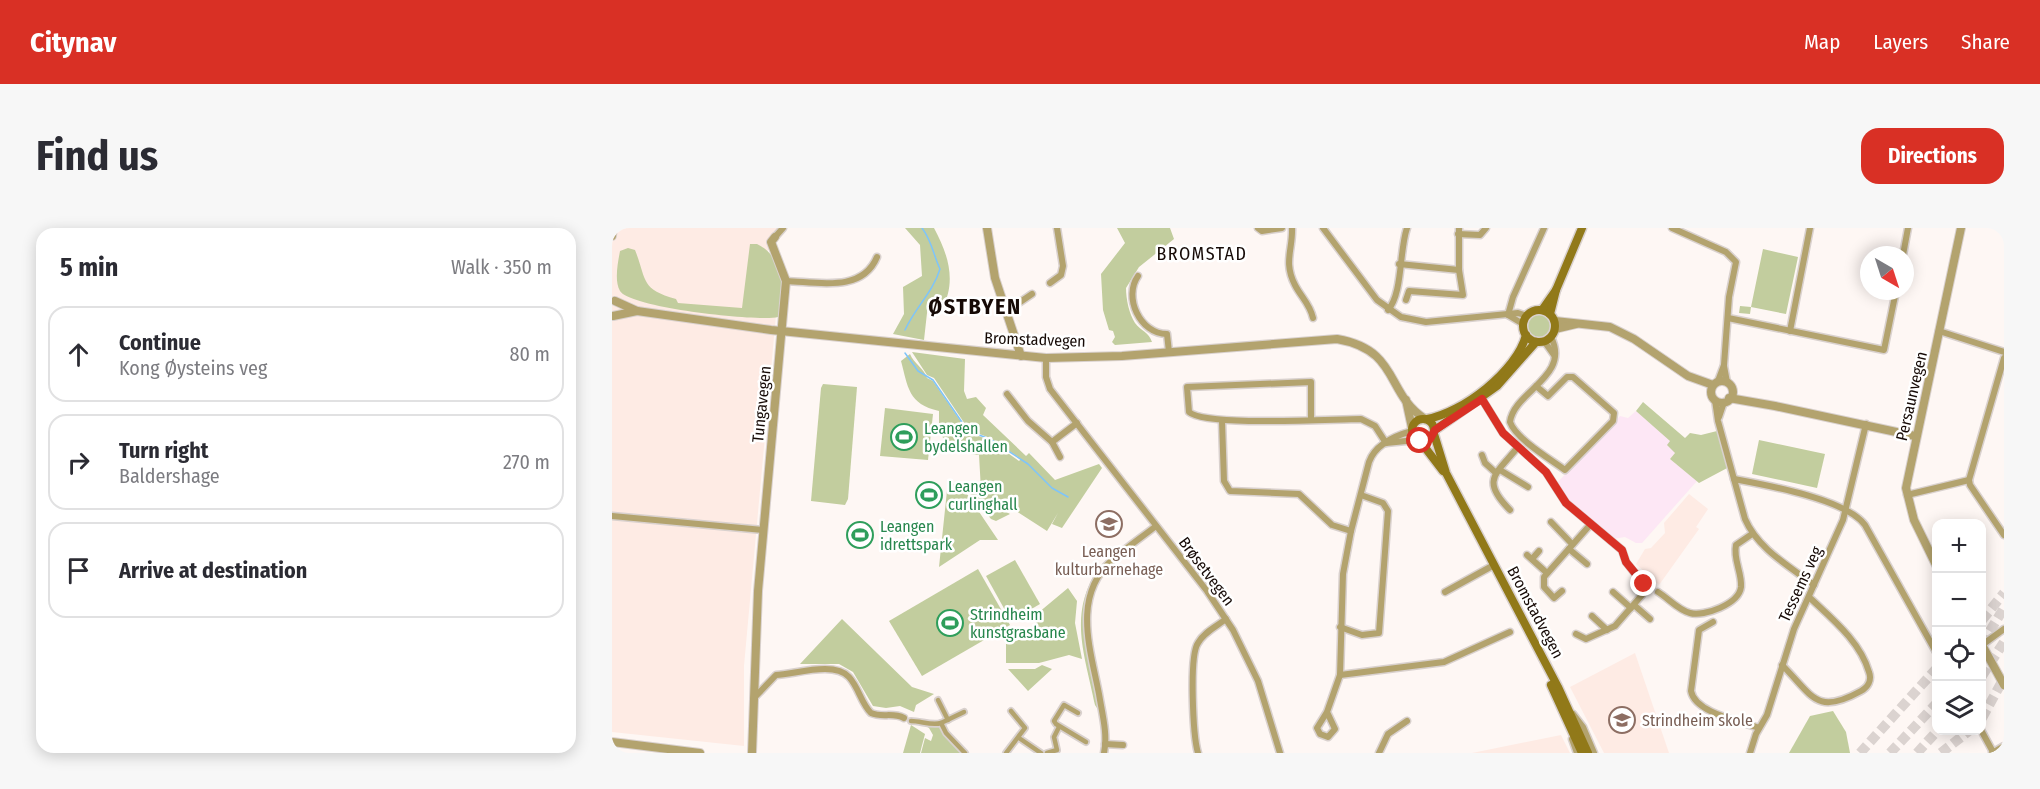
<!DOCTYPE html>
<meta charset="utf-8">
<style>
body{margin:0;font-family:"Fira Sans Condensed",sans-serif;background:#f7f7f7;color:#2b2b33}
.controls{position:absolute;right:18px;bottom:18px;display:grid;overflow:hidden;border-radius:12px;box-shadow:0 3px 15px #0003}
.controls button{width:54px;height:54px;display:grid;place-items:center;padding:0;border:0;border-bottom:2px solid #e1e1e2;background:#fff;color:#2b2b33;font:30px sans-serif}
.compass{position:absolute;left:1248px;top:18px;width:54px;height:54px;border-radius:50%;background:#fff;box-shadow:0 3px 15px #0003;rotate:141deg}
.stop{position:absolute;width:18px;height:18px;margin:-14px;border:4px solid #d93025;border-radius:50%;background:#fff}
.stop.end{background:#d93025;border-color:#fff;box-shadow:0 2px 6px #0008}
.list{margin:0;padding:0;list-style:none}
h2{display:flex;justify-content:space-between;align-items:center;height:78px;margin:0;padding:0 24px;font-size:26px}
h2 small{font-size:20px;font-weight:400;color:#7c7c81}
.list li{display:grid;grid-template-columns:39px 1fr auto;gap:18px;align-items:center;box-sizing:border-box;height:96px;margin:0 12px 12px;padding:0 12px;border:2px solid #e1e1e2;border-radius:18px}
.list b{display:block;font-size:22px;white-space:nowrap}
.list p{margin:0;font-size:20px;white-space:nowrap;color:#7c7c81}
.list em{font-size:20px;font-style:normal;color:#7c7c81}
.icon{flex:none;width:33px;height:33px;fill:none;stroke:currentColor;stroke-width:2;stroke-linecap:round;stroke-linejoin:round}
.map{position:relative;flex:none;width:1392px;height:525px;overflow:hidden;border-radius:18px}
header{display:flex;align-items:center;gap:36px;box-sizing:border-box;height:84px;padding:0 30px;background:#d93025;color:#fff}
header strong{font-size:28px}
nav{display:flex;gap:33px;margin-inline-start:auto;font-size:21px}
.intro{display:flex;align-items:center;justify-content:space-between;box-sizing:border-box;height:144px;padding:0 36px}
h1{margin:0;font-size:42px}
.button{padding:15px 27px;border-radius:18px;background:#d93025;color:#fff;font-size:21px;font-weight:700}
main{display:flex;gap:36px;padding:0 36px}
aside{flex:1;background:#fff;border-radius:18px;box-shadow:0 3px 15px #0003}
.map>svg:first-child{display:block}
.commercial{fill:#fde7f5}
.built{fill:#feebe4}
.green{fill:#c2cd9e}
.lines{fill:none;stroke-linecap:round;stroke-linejoin:round}
.stream{stroke:#7ec4fa;stroke-width:1.5}
.trunk-tunnel{stroke:#dbd3d0;stroke-width:10;stroke-dasharray:10 5;stroke-linecap:butt}
.pedestrian-casing{stroke:#d9d1ce;stroke-width:8}
.minor-casing{stroke:#d9d1ce;stroke-width:9}
.tertiary-casing{stroke:#d9d1ce;stroke-width:10}
.secondary-casing{stroke:#d9d1ce;stroke-width:11}
.pedestrian{stroke:#b3a36e;stroke-width:4.5}
.minor{stroke:#b3a36e;stroke-width:6}
.tertiary{stroke:#b3a36e;stroke-width:8}
.secondary{stroke:#917919;stroke-width:8}
.route{stroke:#d93025;stroke-width:8}
.labels{text-anchor:middle;stroke-width:5;stroke-linejoin:round;paint-order:stroke}
.street-label{font-size:16px;fill:#160a06;stroke:#fff}
.leisure-label{font-size:16px;fill:#27864d;stroke:#fff;text-anchor:start}
.education-label{font-size:16px;fill:#785e54;stroke:#fff}
.neighbourhood-label{font-size:18px;letter-spacing:1.5px;fill:#160a06;stroke:#fff}
.district-label{font-size:22px;font-weight:bold;letter-spacing:1.5px;fill:#160a06;stroke:#fff}
</style>
<header>
<strong>Citynav</strong>
<nav><a>Map</a><a>Layers</a><a>Share</a></nav>
</header>
<div class="intro"><h1>Find us</h1><a class="button">Directions</a></div>
<main>
<aside>
<h2>5 min<small>Walk · 350 m</small></h2>
<ul class="list">
<li><svg class="icon" aria-label="ahead" viewBox="0 0 24 24"><path d="M12 20V5M6 11l6-6 6 6"/></svg><div><b>Continue</b><p>Kong Øysteins veg</p></div><em>80 m</em></li>
<li><svg class="icon" aria-label="right" viewBox="0 0 24 24"><path d="M7 20v-9h11M14 6l5 5-5 5"/></svg><div><b>Turn right</b><p>Baldershage</p></div><em>270 m</em></li>
<li><svg class="icon" aria-label="arrive" viewBox="0 0 24 24"><path d="M6 21V4h12l-3 4 3 4H6"/></svg><div><b>Arrive at destination</b></div></li>
</ul>
</aside>
<div class="map">
<svg width="1392" height="525" viewBox="0 0 1392 525">
<rect width="100%" height="100%" fill="#fef7f4"/>
<path class="commercial" d="M1024,183L1059,213L1063,225L1058,231L1085,253L1030,315H1024L1013,309L1001,311L961,279L951,268L945,255L1008,188L1016,190Z"/>
<g class="built">
<path d="M0,0H173L155,24L168,43L132,438V518L0,504Z"/>
<path d="M1077,266L1096,281L1084,299L1087,301L1047,357L1024,336L1033,321L1039,320L1053,305L1052,295Z"/>
<path d="M1023,425L1057,525H992L958,459Z"/>
<path d="M949,507L958,525H860Z"/>
</g>
<g class="green">
<path d="M293,0H322C336,26 345,53 330,81L322,75L316,76L312,112L281,106L292,86L291,59L310,48L308,17Z"/>
<path d="M505,0H558L562,11L527,39L514,60C514,71 517,86 523,95C529,103 537,104 540,114L503,117L500,114L503,109L501,103L497,102L491,82L489,46L513,15Z"/>
<path d="M138,16H145C172,29 175,63 166,89C149,94 18,80 8,63C2,53 6,34 8,23L16,20L23,22C35,52 28,61 64,71L66,75L130,80Z"/>
<path d="M1151,21L1186,29L1174,86L1139,79L1138,86L1127,85L1128,78L1139,79Z"/>
<circle cx="927" cy="98" r="12"/>
<path d="M300,124L353,131L352,163L355,171L364,169L374,180L371,187L414,228L417,225L443,252L487,236L490,240L450,300L440,296L446,285L435,303L382,269L392,276L391,282L398,286L384,293L379,291L356,263L369,262L367,227L335,223L327,197V183C296,176 296,159 289,133L298,126C302,136 312,140 315,150L321,153L356,204L377,212L407,233L409,231L378,210L357,202L322,150L315,147Z"/>
<path d="M211,156L245,159L236,271L233,277L199,273L209,160Z"/>
<path d="M1031,174L1073,210L1078,205L1089,207L1109,202L1119,238L1087,255L1058,231L1063,225L1055,217L1058,213L1024,183Z"/>
<path d="M273,180L321,186L316,232L268,228Z"/>
<path d="M1147,212L1213,226L1205,260L1140,246Z"/>
<path d="M336,253L353,263L386,312H368L327,339Z"/>
<path d="M403,332L428,376L399,393L374,348Z"/>
<path d="M488,338L475,365L471,388L487,483L483,477C473,426 455,385 488,338Z"/>
<path d="M366,341L398,397L310,448L277,393Z"/>
<path d="M456,360L465,373L463,395L470,431L457,427L427,435H394V416L416,409L423,404L426,385Z"/>
<path d="M230,391L300,459L322,466L304,477L302,484L288,478L274,480L261,478L241,444L227,436H188Z"/>
<path d="M430,437L440,441L416,463L396,441H423Z"/>
<path d="M1221,483L1234,504L1238,525H1177L1198,488Z"/>
<path d="M309,495L329,498L351,525H309L313,510L319,513L321,507L317,500Z"/>
<path d="M299,497L313,506L308,525H291Z"/>
</g>
<g class="lines">
<g class="stream">
<path d="M293,102C303,80 321,64 328,41C321,26 320,13 310,0"/>
<path d="M293,125L306,143L321,152L356,203L378,211L416,236L440,260L456,269"/>
</g>
<g class="trunk-tunnel">
<path d="M1370,392L1392,365"/>
<path d="M1370,416L1392,380"/>
<path d="M1370,448L1392,414"/>
<path d="M1370,490L1392,450"/>
<path d="M1248,525L1324,441"/>
<path d="M1278,525L1324,476"/>
<path d="M1305,525L1326,502"/>
<path d="M1329,525L1358,502"/>
</g>
<defs>
<g id="pedestrian">
<path d="M326,472L336,492"/>
<path d="M466,485L452,477L442,493L444,496L474,514"/>
<path d="M299,493C309,493 320,498 329,495L334,505L353,525"/>
<path d="M329,495L352,484"/>
<path d="M407,510L429,525"/>
<path d="M394,525L413,500L399,483"/>
<path d="M435,525L445,522L442,509L447,499"/>
</g>
<g id="minor">
<path d="M646,0L650,3L670,0"/>
<path d="M680,0C681,21 671,34 683,57C689,69 698,76 701,90"/>
<path d="M711,0L765,72L789,89L814,94L906,85L915,88"/>
<path d="M1060,0L1114,24L1124,34L1117,69L1112,137L1106,153"/>
<path d="M846,6L868,7L874,0"/>
<path d="M163,9L171,0"/>
<path d="M1291,27L1296,0"/>
<path d="M787,36L847,42V0"/>
<path d="M526,48C511,69 528,106 555,106L557,124"/>
<path d="M174,53C206,54 250,65 265,29"/>
<path d="M438,55L449,47L451,38L445,0"/>
<path d="M794,72L797,63L851,67L847,42"/>
<path d="M776,82C791,65 787,23 795,0"/>
<path d="M395,83L420,66"/>
<path d="M896,87L901,69L932,0"/>
<path d="M896,87L911,96"/>
<path d="M1116,90L1272,122L1284,63"/>
<path d="M1178,103L1198,0"/>
<path d="M1327,103L1392,124"/>
<path d="M932,113L942,127"/>
<path d="M434,130V149L438,161L595,363L621,402L646,453L668,525"/>
<path d="M1392,130L1357,252L1358,257L1392,307"/>
<path d="M1112,138L1115,154"/>
<path d="M924,158L936,168L955,149H961L1002,185L1001,193L953,242C938,231 904,211 898,194C902,163 959,149 939,109"/>
<path d="M395,166L416,193L440,214L465,195"/>
<path d="M870,171L891,205L934,244L954,275L1010,322L1014,334L1033,358L1030,367L1003,398L974,411L964,406"/>
<path d="M1103,172L1106,193L1133,291C1146,321 1177,338 1202,357"/>
<path d="M1107,189L1112,174"/>
<path d="M699,191V154L575,159L577,184C594,199 720,191 749,191L763,198L774,215"/>
<path d="M610,193L612,253L618,263L687,266L720,297L739,303"/>
<path d="M440,214L448,229"/>
<path d="M774,215L804,212"/>
<path d="M870,227L873,235L884,245"/>
<path d="M888,242L916,259"/>
<path d="M1122,251C1154,257 1234,271 1253,297L1324,424"/>
<path d="M1295,267L1357,252"/>
<path d="M898,282C868,252 884,246 906,219"/>
<path d="M0,288L151,302"/>
<path d="M939,294L960,316"/>
<path d="M957,321L975,336"/>
<path d="M915,327L935,345"/>
<path d="M920,331L927,323"/>
<path d="M950,363L942,370L932,359V349L978,297"/>
<path d="M833,364L882,337"/>
<path d="M1001,364L1019,380"/>
<path d="M1046,364C1056,370 1066,382 1078,385C1092,389 1127,376 1129,359C1130,344 1121,332 1124,317L1140,306"/>
<path d="M1022,377L1038,391"/>
<path d="M980,388L995,402"/>
<path d="M1101,394L1087,402L1079,463C1083,485 1128,493 1147,500"/>
<path d="M728,399L750,407L767,405L776,283L771,275L749,267"/>
<path d="M1370,417L1392,401"/>
<path d="M1170,437C1201,468 1204,488 1249,463C1256,459 1260,452 1257,444C1248,413 1219,390 1197,369"/>
<path d="M728,447L832,434L898,404"/>
<path d="M142,470L164,447C184,446 222,433 237,449C247,460 249,475 259,485C270,490 281,484 292,490"/>
<path d="M715,484L723,501L716,509L708,506L705,500L715,484L728,447L731,346L739,303L757,234C763,217 782,208 800,203"/>
<path d="M961,486L971,499L982,525"/>
<path d="M1369,502L1381,524"/>
<path d="M960,511L965,525"/>
<path d="M493,516L511,517"/>
<path d="M492,525C496,506 490,485 487,466C478,420 460,368 500,332C514,320 530,309 544,298"/>
<path d="M586,525C581,508 577,428 586,415C592,404 605,398 614,391"/>
<path d="M767,525L776,506L795,493"/>
<path d="M1138,525L1144,506L1155,487L1182,401L1231,292L1254,196"/>
<path d="M1380,525L1392,518"/>
</g>
<g id="tertiary">
<path d="M375,0L383,50L409,128"/>
<path d="M0,8L1,0"/>
<path d="M3,73L25,83L159,102L434,130L510,128L725,111C788,122 773,165 813,191"/>
<path d="M1,88L25,83"/>
<path d="M943,93L998,99L1022,111L1076,148L1101,157"/>
<path d="M943,101L964,96"/>
<circle cx="1110" cy="164" r="11"/>
<path d="M1117,170L1163,178L1303,208"/>
<path d="M794,172L800,200"/>
<path d="M1324,337L1302,292L1294,260L1349,0"/>
<path d="M1370,417L1392,457"/>
<path d="M0,514L88,525"/>
<path d="M140,525L146,363L174,53L159,14L163,9"/>
</g>
<g id="secondary">
<circle cx="927" cy="98" r="16"/>
<path d="M930,82L944,62L970,0"/>
<path d="M938,86L944,62"/>
<circle cx="811" cy="202" r="11"/>
<path d="M815,191C850,185 905,143 914,107"/>
<path d="M823,202L885,158L924,114"/>
<path d="M822,206L834,245L946,459L976,525"/>
<path d="M808,213L831,243"/>
<path d="M939,457L970,525"/>
</g>
</defs>
<use href="#pedestrian" class="pedestrian-casing"/>
<use href="#minor" class="minor-casing"/>
<use href="#tertiary" class="tertiary-casing"/>
<use href="#secondary" class="secondary-casing"/>
<use href="#pedestrian" class="pedestrian"/>
<use href="#minor" class="minor"/>
<use href="#tertiary" class="tertiary"/>
<use href="#secondary" class="secondary"/>
</g>
<g class="lines">
<path class="route" d="M808,213L818,211L823,202L870,171L891,205L934,244L954,275L1010,322L1014,334L1032,356"/>
</g>
<defs>
<symbol id="stadium-ring" viewBox="-11 -11 22 22"><circle r="9.5" fill="#fff" stroke="#2e9e5b" stroke-width="1.5"/><path d="M0-5a6.5 5 0 1 0 0 10a6.5 5 0 1 0 0-10ZM-3.5-1.8h7v3.6h-7Z" fill="#2e9e5b"/></symbol>
<symbol id="school-ring" viewBox="-11 -11 22 22"><circle r="9.5" fill="#fff" stroke="#8d6e63" stroke-width="1.5"/><path d="M0-5L7-2L0 1L-7-2ZM-4 1L0 2.5L4 1V4Q0 6-4 4Z" fill="#8d6e63"/></symbol>
</defs>
<g fill-rule="evenodd">
<use href="#stadium-ring" x="277" y="194" width="30" height="30"/>
<use href="#stadium-ring" x="302" y="252" width="30" height="30"/>
<use href="#school-ring" x="482" y="281" width="30" height="30"/>
<use href="#stadium-ring" x="233" y="292" width="30" height="30"/>
<use href="#stadium-ring" x="323" y="380" width="30" height="30"/>
<use href="#school-ring" x="995" y="477" width="30" height="30"/>
</g>
<g class="labels">
<g class="street-label">
<text transform="translate(423 111) rotate(2)" y="6">Bromstadvegen</text>
<text transform="translate(1299 168) rotate(-77)" y="6">Persaunvegen</text>
<text transform="translate(149 176) rotate(-84)" y="6">Tungavegen</text>
<text transform="translate(595 343) rotate(53)" y="6">Brøsetvegen</text>
<text transform="translate(1188 356) rotate(-65)" y="6">Tessems veg</text>
<text transform="translate(924 384) rotate(62)" y="6">Bromstadvegen</text>
</g>
<g class="leisure-label">
<text x="312" y="206">Leangen<tspan x="312" dy="18">bydelshallen</tspan></text>
<text x="336" y="264">Leangen<tspan x="336" dy="18">curlinghall</tspan></text>
<text x="268" y="304">Leangen<tspan x="268" dy="18">idrettspark</tspan></text>
<text x="358" y="392">Strindheim<tspan x="358" dy="18">kunstgrasbane</tspan></text>
</g>
<g class="education-label">
<text x="497" y="329">Leangen<tspan x="497" dy="18">kulturbarnehage</tspan></text>
<text x="1030" y="498" text-anchor="start">Strindheim skole</text>
</g>
<g class="neighbourhood-label">
<text x="590" y="32">BROMSTAD</text>
</g>
<g class="district-label">
<text x="363" y="86">ØSTBYEN</text>
</g>
</g>
</svg>
<div class="controls">
<button>+</button>
<button>−</button>
<button><svg class="icon" aria-label="locate" viewBox="0 0 24 24"><circle cx="12" cy="12" r="6"/><path d="M12 2v4M12 18v4M2 12h4M18 12h4"/></svg></button>
<button><svg class="icon" aria-label="layers" viewBox="0 0 24 24"><path d="M12 4l9 5-9 5-9-5zM3 14l9 5 9-5"/></svg></button>
</div>
<svg class="compass" viewBox="-18 -18 36 36"><path d="M0-13l5 13h-10z" fill="#e53935"/><path d="M0 13l5-13h-10z" fill="#7c7c81"/></svg>
<div class="stop" style="left:808px;top:213px"></div>
<div class="stop end" style="left:1032px;top:356px"></div>
</div>
</main>
